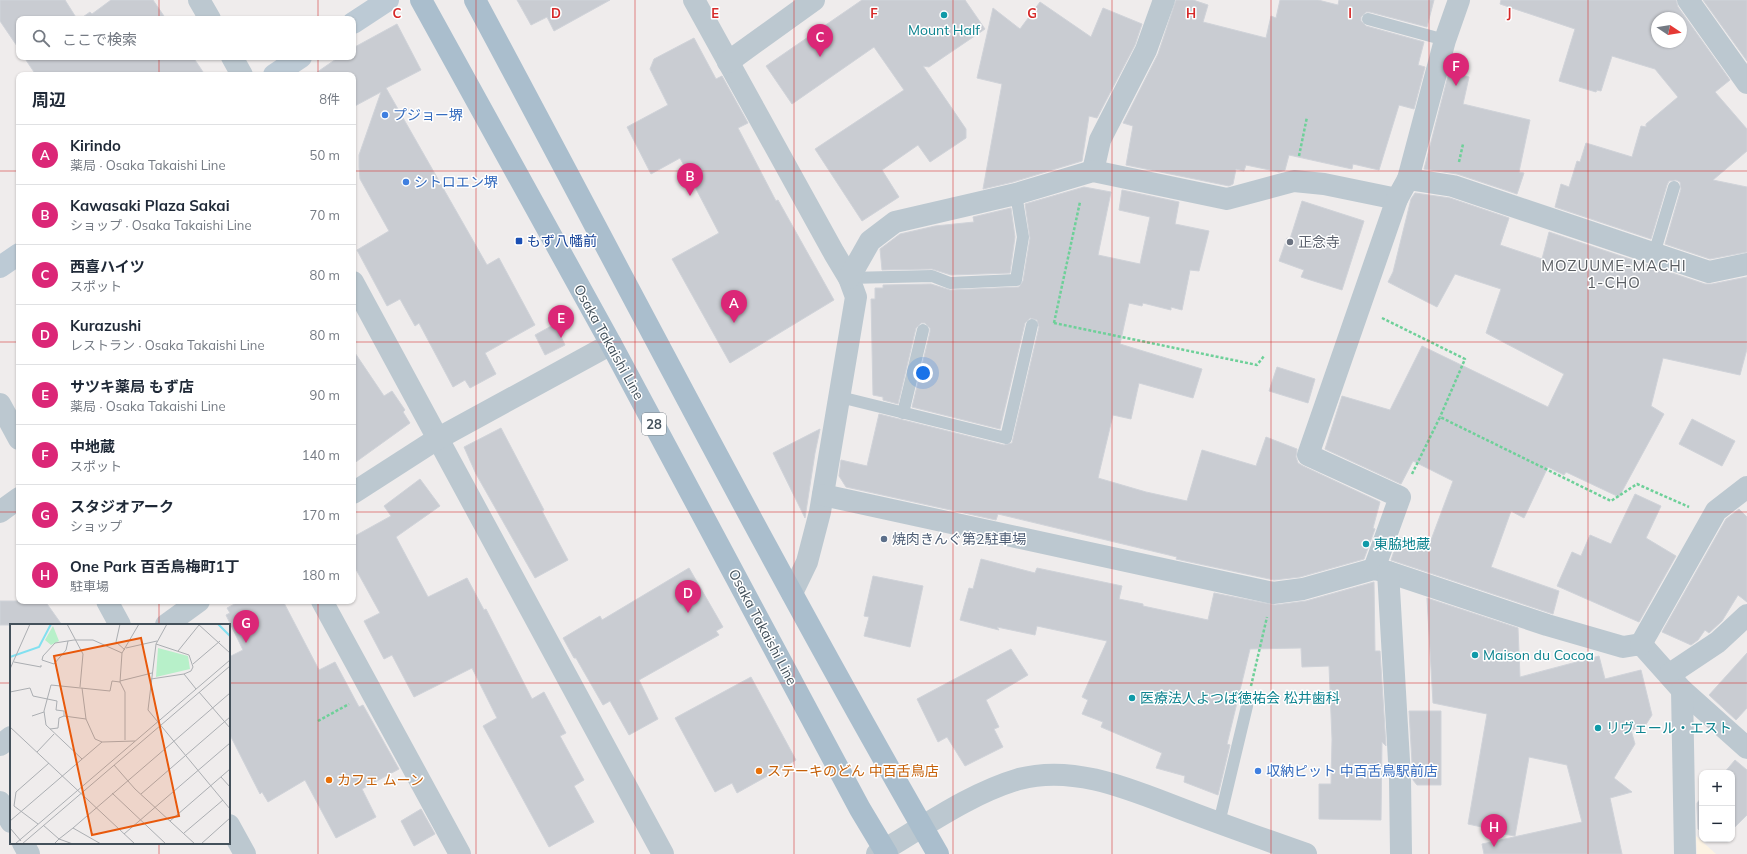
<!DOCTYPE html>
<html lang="ja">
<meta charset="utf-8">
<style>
body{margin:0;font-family:Mulish,"Noto Sans JP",sans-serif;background:#f2f2f3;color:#1f2937}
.controls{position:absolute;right:12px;bottom:12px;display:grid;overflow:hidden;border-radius:8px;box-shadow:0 1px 3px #0004}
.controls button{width:36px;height:36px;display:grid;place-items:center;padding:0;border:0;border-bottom:1px solid #e0e1e3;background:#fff;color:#1f2937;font:20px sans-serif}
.compass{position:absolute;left:1651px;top:12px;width:36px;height:36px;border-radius:50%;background:#fff;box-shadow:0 1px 3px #0004;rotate:102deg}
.you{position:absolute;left:923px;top:373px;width:14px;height:14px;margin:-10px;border:3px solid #fff;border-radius:50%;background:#1a73e8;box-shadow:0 0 0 6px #1a73e833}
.badge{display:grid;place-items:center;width:26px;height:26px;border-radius:50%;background:#db2777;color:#fff;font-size:13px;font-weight:700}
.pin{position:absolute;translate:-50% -33px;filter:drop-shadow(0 1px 2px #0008)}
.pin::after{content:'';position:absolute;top:21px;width:14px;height:12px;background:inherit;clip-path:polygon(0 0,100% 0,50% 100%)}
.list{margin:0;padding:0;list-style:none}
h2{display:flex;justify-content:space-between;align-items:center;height:52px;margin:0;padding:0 16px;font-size:17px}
h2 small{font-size:13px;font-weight:400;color:#747a83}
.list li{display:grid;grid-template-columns:26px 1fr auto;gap:12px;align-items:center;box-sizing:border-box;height:60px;padding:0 16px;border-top:1px solid #e0e1e3}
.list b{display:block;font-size:15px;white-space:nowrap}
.list p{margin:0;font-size:13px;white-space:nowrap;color:#747a83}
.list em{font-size:13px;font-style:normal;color:#747a83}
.icon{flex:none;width:22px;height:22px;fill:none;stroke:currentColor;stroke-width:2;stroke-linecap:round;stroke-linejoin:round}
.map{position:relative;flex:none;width:1747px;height:854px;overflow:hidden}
.search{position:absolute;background:#fff;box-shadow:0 1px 3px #0004;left:16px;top:16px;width:340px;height:44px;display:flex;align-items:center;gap:10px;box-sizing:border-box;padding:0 14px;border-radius:8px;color:#747a83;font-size:15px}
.panel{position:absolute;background:#fff;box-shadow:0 1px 3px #0004;left:16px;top:72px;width:340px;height:532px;border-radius:8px}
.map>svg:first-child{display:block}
.commercial{fill:#fcf3e3}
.building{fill:#c9ccd2;stroke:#d0d3d9;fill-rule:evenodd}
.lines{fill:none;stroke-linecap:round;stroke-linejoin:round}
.path{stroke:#6ed099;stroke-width:2.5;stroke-dasharray:3 2;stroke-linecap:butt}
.service{stroke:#bcc8d0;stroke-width:12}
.minor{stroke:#bcc8d0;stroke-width:22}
.tertiary{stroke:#bcc8d0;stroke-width:22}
.secondary{stroke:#bccad5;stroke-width:22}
.primary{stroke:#aabecd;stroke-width:22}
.grid{fill:none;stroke:#d62828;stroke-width:1;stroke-opacity:0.55}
.culture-dot{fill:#0f9aa8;stroke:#fff;stroke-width:1.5}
.shop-dot{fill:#3f7fe0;stroke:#fff;stroke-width:1.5}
.transit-dot{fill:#1a4fb4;stroke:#fff;stroke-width:1.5}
.worship-dot{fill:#6b7280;stroke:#fff;stroke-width:1.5}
.service-dot{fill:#5c6f8a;stroke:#fff;stroke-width:1.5}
.food-dot{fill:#e8710a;stroke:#fff;stroke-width:1.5}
.labels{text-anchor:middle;stroke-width:3;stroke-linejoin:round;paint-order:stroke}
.shield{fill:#fff;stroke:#7c858c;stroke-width:1}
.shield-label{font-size:13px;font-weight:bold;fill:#44515b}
.culture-label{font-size:14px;fill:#0d838f;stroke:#fff;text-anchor:start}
.shop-label{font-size:14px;fill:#366cbe;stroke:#fff;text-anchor:start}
.transit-label{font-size:14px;fill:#164399;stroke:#fff;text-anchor:start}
.worship-label{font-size:14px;fill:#5b616d;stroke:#fff;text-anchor:start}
.street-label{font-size:14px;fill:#44515b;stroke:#fff}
.service-label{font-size:14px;fill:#4e5e75;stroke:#fff;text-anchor:start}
.food-label{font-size:14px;fill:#c56008;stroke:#fff;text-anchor:start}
.neighbourhood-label{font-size:15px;letter-spacing:1px;fill:#595d62;stroke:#fff}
.inset-river{fill:none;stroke:#82e0f0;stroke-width:2}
.inset-road{fill:none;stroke:#abaeb2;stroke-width:1}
.view{fill:#e8590c;fill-opacity:0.15;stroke:#e8590c;stroke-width:2}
.inset-edge{fill:none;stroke:#44515b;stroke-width:2}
.grid-label{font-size:13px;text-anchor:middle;font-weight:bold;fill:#d62828;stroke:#fff;stroke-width:3;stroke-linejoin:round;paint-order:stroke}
</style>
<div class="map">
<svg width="1747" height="854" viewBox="0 0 1747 854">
<rect width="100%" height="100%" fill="#efecec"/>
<path class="commercial" d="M1696,836L1716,854H1697Z"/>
<g class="building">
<path d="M0,0H65L77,19H19V49L0,21Z"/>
<path d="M111,0H153L166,19H80L90,12L92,14Z"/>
<path d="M517,0H610L554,31L547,17L531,25Z"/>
<path d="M862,0H965L985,29L929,67L923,66L966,129V138L930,162L918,145L882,170L899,197L862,221L815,149L904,90L874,47L792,104L766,66Z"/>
<path d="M1176,0H1193L1208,5L1203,22L1266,38L1271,16L1276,18L1280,0H1318L1338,5L1339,0H1434L1427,27L1370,12H1366L1361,17V21L1366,26L1424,42L1418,65L1425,67L1414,109L1399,105L1379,170L1353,164L1352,169L1289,155L1285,170L1279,172L1246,165L1244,171L1236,169L1233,184L1229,186L1126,165L1133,126L1123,123L1158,54Z"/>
<path d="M1501,0H1676L1678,7L1730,80L1715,92L1747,129V151L1713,180L1747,187V252L1710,259L1665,244L1681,189L1680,182L1676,180L1669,181L1667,185L1651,239L1555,207L1561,184L1569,187L1577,161L1580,162L1586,143L1632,157L1641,126L1646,127V124L1678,97L1655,69L1612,56L1601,91L1597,90L1596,92L1559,81L1575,29L1500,4ZM1657,18H1681V42H1657Z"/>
<path d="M1703,0H1747V61Z"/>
<path d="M1040,2L1091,37L1103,8L1142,24L1135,45L1097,118L1089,116L1082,161L1013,182L983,189L1002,84L977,78L993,8L1020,29Z"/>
<path d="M397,24L421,70L386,88L487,265L499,258L535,325L485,353L496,374L470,388L465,380L453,387L419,323L415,326L400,299L387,306L357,250L389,231L360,179L359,167V155L381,92L353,107V75H313L339,57H353V48Z"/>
<path d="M694,38L716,79L722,76L748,123L738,128L776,201L778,200L834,300L730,363L672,259L719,233L680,158L651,174L627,127L668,105L650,69L654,59Z"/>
<path d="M24,57H193L205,75H36Z"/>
<path d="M1449,72L1469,77L1463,104L1530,120L1519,172L1524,173L1517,194L1457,174L1424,169Z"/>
<path d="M1084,187L1111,192L1098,255L1140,264L1150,217L1119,210L1122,190L1179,202L1175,224L1209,231L1199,271L1190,270L1182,310L1171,307V310L1143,303L1142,306L1129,303L1120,344L1202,369L1193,398L1139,383L1131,419L1113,415L1098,478L1146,492L1187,501L1202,450L1256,466L1266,437L1297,449L1296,457L1298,463L1303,466L1380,502L1373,528L1375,529L1364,559L1300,577L1274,580L1176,559L1177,557L998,514L996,520L846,487L839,476L841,460L867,466L879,414L1004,445L1012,443L1039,327L1037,320L1030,318L1025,323L1000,429L912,407L930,332V328L925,323H921L916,328L898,404L883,400V397L873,395L871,299H875V288H883V285L931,284L950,290L1019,287L1023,281L1030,238L1025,204Z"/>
<path d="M1415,193L1450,198L1509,218L1500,245L1542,259L1549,232L1705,284H1712L1747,277V349L1740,375L1663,358L1651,406L1664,414L1619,497L1566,472L1564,475L1548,467L1524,518L1511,511L1491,567L1559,591L1553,614L1391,560L1399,537L1428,548L1453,481L1413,461L1401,484L1325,449L1342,396L1390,410L1422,346L1548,407L1564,374L1486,333L1501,289L1455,274L1437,307L1388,282L1393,272L1411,199Z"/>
<path d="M1302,201L1364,221L1342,290L1301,277L1304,270L1279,261L1287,238L1290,239Z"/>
<path d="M1011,208L1015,237L1010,273L951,275L932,269L882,270L880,249L900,234L935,226L974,222L973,217Z"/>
<path d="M555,324L565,345L545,355L535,335Z"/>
<path d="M353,350L384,396L392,391L405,410L403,412L410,423L353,464Z"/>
<path d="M1277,367L1315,379L1308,403L1269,391Z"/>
<path d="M1692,419L1735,441L1722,466L1679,444Z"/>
<path d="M501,428L544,510L542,511L568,560L535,578L476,474L464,447Z"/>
<path d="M820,429L815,453L805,518L773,453Z"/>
<path d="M420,479L440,506L396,537L428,597L467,578L484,610L486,609L532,699L544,692L566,733L560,736L584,780L574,786L594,822L549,847L483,726L497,718L472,668L414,697L392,655L384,659L364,621L380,613L353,564V537L391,516L384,506Z"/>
<path d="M1635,494L1661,506L1646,538L1676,556L1639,622L1557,586L1572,552L1581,556L1590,535L1611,544Z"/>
<path d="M1739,509L1747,517V602L1738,595L1722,621L1709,633L1705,630L1698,640L1691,645L1662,632L1726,519Z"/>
<path d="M981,559L1035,573L1037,568L1122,586L1119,599L1143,604V606L1208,620L1214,593L1275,605L1306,601L1374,582L1375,651H1380L1386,746L1382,742L1381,820L1319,819V784H1331L1332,739L1329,666L1302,667L1301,648L1250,649L1227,744L1230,745L1218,795L1184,782L1185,776L1156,768L1162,753L1101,727L1103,722L1082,714L1088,700L1082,697L1107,641L1037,626L1035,635L997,627L999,630L960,620L969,588L973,589Z"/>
<path d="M689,568L723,627L716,631L719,635L639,680L658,719L629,735L610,701L603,705L576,658H574L563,638L600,616L602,620Z"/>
<path d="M873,576L923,586L910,647L864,636L869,617L864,616Z"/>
<path d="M1427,598L1518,628L1520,677L1599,656L1605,679L1641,670L1652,715L1645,726L1631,730L1635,744L1614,778L1632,792L1610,798L1622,854H1484L1482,844L1582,822L1567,765L1529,757L1515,836L1485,831L1486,828L1468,824L1487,714L1433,703Z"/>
<path d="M0,601H45L62,625H0Z"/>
<path d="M240,601H283L319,670L335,662L359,707L363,705L399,769L362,789L376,817L336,838L305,780L268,802L262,792L260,794L229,733V657L243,650L226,615L230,613L227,608Z"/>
<path d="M1011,649L1028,675L986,700L999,727L994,729L1003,747L965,766L947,737L938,742L917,699Z"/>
<path d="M1747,653V708L1736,720L1709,695Z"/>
<path d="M751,677L796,760L737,793L732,783L715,792L675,718Z"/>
<path d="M1409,711H1441V785H1417L1413,780Z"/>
<path d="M1735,760L1747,770V815L1732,830V773H1724Z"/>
<path d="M1702,797V832L1698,829L1697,807V803Z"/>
<path d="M421,809L435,834L414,846L401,821Z"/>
</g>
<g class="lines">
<g class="path">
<path d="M1299,156L1307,117"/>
<path d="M1459,162L1463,144"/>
<path d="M1382,318L1465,359L1440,417"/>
<path d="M1054,323L1257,365L1264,356"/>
<path d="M1054,323L1080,202"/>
<path d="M1412,474L1440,417L1611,501L1637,484L1689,507"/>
<path d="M1251,686L1267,617"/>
<path d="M318,721L349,704"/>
</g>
<g class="service">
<path d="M1368,19L1445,40"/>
<path d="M1654,254L1674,187"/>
<path d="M849,278L932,276L950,283L1016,280L1023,237L1016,194"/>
<path d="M840,397L1006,438L1032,325"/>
<path d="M903,413L923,330"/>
<path d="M1219,823L1247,706"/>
</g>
<g class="minor">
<path d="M199,0L210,19"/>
<path d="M694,0L834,253L849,278L856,297L820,512L807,562L792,593"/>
<path d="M1688,0L1747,83"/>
<path d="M232,57L242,75"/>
<path d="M728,62L814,0"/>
<path d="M1093,171L1100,140L1146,50L1164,0"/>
<path d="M1408,179L1453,186L1709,272L1747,264"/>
<path d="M849,278L870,241L895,222L1016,194L1093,171L1227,199L1294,181L1324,184L1397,199"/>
<path d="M353,282L663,854"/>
<path d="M353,493L437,439L611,344"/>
<path d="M823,495L1273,593L1303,589L1374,569L1388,572L1547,625L1623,647L1641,644L1682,690L1747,748"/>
<path d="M0,512L19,498"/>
<path d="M1374,569L1400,497L1308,455L1397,199L1408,179L1445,40L1459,0"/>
<path d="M1388,572L1400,778L1401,854"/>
<path d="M322,601L460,854"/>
<path d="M166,625L199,601"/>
<path d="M1641,644L1716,511L1747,487"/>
<path d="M1670,674L1718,642L1747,615"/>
<path d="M1682,690L1685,854"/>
<path d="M0,745L11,737"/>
<path d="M0,802L11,822"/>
<path d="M23,843L29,854"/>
</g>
<g class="tertiary">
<path d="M0,404L19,439"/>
<path d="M107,601L120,625"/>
<path d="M229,825L245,854"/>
<path d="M877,854C922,828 968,794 1019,779C1079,763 1140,794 1195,814C1232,828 1269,841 1306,854"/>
</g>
<g class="secondary">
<path d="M353,23L388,0"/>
<path d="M274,75L301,57"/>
<path d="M0,267L19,254"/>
</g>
<g class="primary">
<path d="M421,0L611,344L860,809L887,854"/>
<path d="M475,0C628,285 776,574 938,854"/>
</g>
</g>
<path class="grid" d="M159,0V19M318,0V19M476,0V854M635,0V854M794,0V854M953,0V854M1112,0V854M1271,0V854M1429,0V854M1588,0V854M159,57V75M318,57V75M0,171H19M353,171H1747M0,342H19M353,342H1747M0,512H19M353,512H1747M159,601V625M318,601V854M0,683H11M229,683H1747M159,843V854"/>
<g class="culture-dot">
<circle cx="944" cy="15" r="4"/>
<circle cx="1366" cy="544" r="4"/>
<circle cx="1475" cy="655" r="4"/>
<circle cx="1132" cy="698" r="4"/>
<circle cx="1598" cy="728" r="4"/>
</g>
<g class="shop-dot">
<circle cx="385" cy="115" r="4"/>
<circle cx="406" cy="182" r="4"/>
<circle cx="1258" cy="771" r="4"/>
</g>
<rect class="transit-dot" x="515" y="237" width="8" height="8" rx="2"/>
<circle class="worship-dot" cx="1290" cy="242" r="4"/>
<circle class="service-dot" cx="884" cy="539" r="4"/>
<g class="food-dot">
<circle cx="759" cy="771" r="4"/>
<circle cx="329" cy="780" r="4"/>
</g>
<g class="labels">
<rect class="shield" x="642" y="413" width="24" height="22" rx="3"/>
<g class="shield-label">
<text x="654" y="429">28</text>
</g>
<g class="culture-label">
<text x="944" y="35" text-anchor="middle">Mount Half</text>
<text x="1374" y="549">東脇地蔵</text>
<text x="1483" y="660">Maison du Cocoa</text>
<text x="1140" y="703">医療法人よつば徳祐会 松井歯科</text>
<text x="1606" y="733">リヴェール・エスト</text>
</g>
<g class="shop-label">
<text x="393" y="120">プジョー堺</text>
<text x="414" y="187">シトロエン堺</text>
<text x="1266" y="776">収納ピット 中百舌鳥駅前店</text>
</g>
<g class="transit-label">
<text x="527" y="246">もず八幡前</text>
</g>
<g class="worship-label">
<text x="1298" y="247">正念寺</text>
</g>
<g class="street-label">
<text transform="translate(609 342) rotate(61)" y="5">Osaka Takaishi Line</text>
<text transform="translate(763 627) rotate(62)" y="5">Osaka Takaishi Line</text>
</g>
<g class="service-label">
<text x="892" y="544">焼肉きんぐ第2駐車場</text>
</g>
<g class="food-label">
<text x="767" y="776">ステーキのどん 中百舌鳥店</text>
<text x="337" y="785">カフェ ムーン</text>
</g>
<g class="neighbourhood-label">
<text x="1614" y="271">MOZUUME-MACHI<tspan x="1614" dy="17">1-CHO</tspan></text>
</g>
</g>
<g transform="translate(10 624)">
<rect width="220" height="220" fill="#efecec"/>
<path d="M43,2L49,17L41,21L35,16ZM148,24L178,32L180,45L146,53Z" fill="#b7f0c9"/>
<path class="inset-river" d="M208,0L220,12M0,33L29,23L41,0"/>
<path class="inset-road" d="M57,0L73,30L70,63M110,0L106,18L115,26M157,0L146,20L138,86L220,185M188,0L220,29M58,17L56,26L44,40L32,36L33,32L45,19L64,16H83L112,29M116,24L147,17M168,27L189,1M4,38L31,43V41M183,40L210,17M0,45L20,0M174,50L186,65M141,55L174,50L181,47L183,43L179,31L146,20M110,57L142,49M72,64L76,95L85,115L92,118M0,68L20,64L23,72L47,77L46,86L54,87V92L49,94L48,104L40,105M189,68L220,104M22,92L34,88M54,92L76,95M0,103L125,220M115,116V68L110,58L112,29L129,0M27,128L44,110M72,135L36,101L34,87L41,61L100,67L102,57L110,58M104,141L125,165L185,220M211,153L220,163M102,169L156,220M131,170L220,93M0,197L92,118L125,117M160,197L220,145M28,200L4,182L6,168L39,139M33,201L49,215L63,204L91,220M0,204L11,217M63,204L220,69M174,209L213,176M114,210L220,119M5,220L220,36M12,220L220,42M44,220L49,215L63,220M191,220L220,194"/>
<path class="view" d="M131,14L169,192L82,211L44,32Z"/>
<rect width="220" height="220" class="inset-edge"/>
</g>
<g class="grid-label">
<text x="397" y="18">C</text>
<text x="556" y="18">D</text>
<text x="715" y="18">E</text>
<text x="874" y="18">F</text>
<text x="1032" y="18">G</text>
<text x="1191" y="18">H</text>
<text x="1350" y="18">I</text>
<text x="1509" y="18">J</text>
</g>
</svg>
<div class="controls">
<button>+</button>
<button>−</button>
</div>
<svg class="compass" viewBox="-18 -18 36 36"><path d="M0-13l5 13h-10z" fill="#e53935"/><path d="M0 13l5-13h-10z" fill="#747a83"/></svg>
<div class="you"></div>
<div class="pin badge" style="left:734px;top:323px">A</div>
<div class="pin badge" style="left:690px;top:196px">B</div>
<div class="pin badge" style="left:820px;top:57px">C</div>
<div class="pin badge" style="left:688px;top:613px">D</div>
<div class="pin badge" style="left:561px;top:338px">E</div>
<div class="pin badge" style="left:1456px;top:86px">F</div>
<div class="pin badge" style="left:246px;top:643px">G</div>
<div class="pin badge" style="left:1494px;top:847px">H</div>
<div class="search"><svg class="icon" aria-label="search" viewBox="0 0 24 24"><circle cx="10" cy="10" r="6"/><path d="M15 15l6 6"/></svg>ここで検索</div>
<section class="panel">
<h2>周辺<small>8件</small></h2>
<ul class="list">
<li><span class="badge">A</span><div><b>Kirindo</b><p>薬局 · Osaka Takaishi Line</p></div><em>50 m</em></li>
<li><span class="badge">B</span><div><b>Kawasaki Plaza Sakai</b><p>ショップ · Osaka Takaishi Line</p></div><em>70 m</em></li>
<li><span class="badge">C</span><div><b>西喜ハイツ</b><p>スポット</p></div><em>80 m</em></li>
<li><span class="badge">D</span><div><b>Kurazushi</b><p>レストラン · Osaka Takaishi Line</p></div><em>80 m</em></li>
<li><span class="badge">E</span><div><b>サツキ薬局 もず店</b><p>薬局 · Osaka Takaishi Line</p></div><em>90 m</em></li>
<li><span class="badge">F</span><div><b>中地蔵</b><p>スポット</p></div><em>140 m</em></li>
<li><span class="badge">G</span><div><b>スタジオアーク</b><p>ショップ</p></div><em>170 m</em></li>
<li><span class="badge">H</span><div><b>One Park 百舌鳥梅町1丁</b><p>駐車場</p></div><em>180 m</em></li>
</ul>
</section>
</div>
